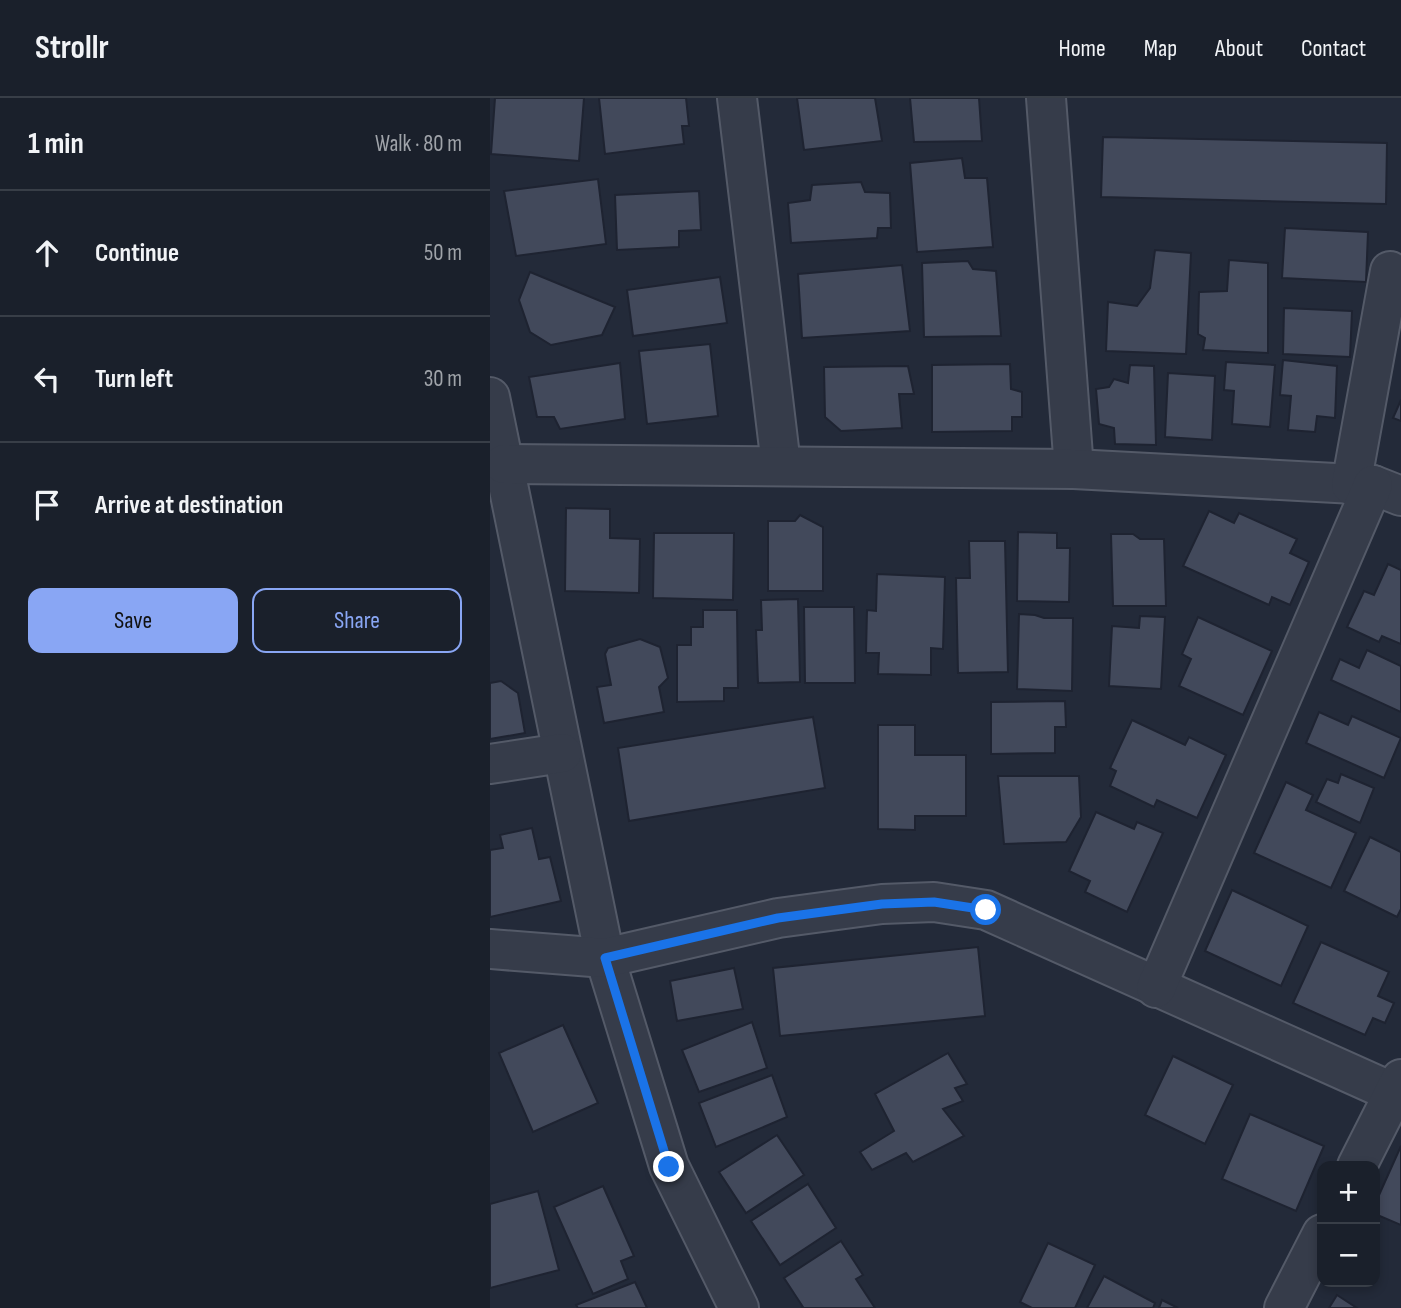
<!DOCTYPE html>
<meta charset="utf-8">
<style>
body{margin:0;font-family:"Sofia Sans Condensed",sans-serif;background:#272d37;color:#f1f3f6}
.controls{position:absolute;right:21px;bottom:21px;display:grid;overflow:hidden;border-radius:14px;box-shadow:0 4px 10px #0003}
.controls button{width:63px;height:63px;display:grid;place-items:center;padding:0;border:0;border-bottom:2px solid #383e47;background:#1a202b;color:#f1f3f6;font:35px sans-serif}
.stop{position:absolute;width:21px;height:21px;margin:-16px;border:5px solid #1a73e8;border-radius:50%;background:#fff}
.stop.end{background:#1a73e8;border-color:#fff;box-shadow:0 2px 7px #0008}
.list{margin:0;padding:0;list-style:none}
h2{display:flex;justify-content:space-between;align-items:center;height:91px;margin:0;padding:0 28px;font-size:30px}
h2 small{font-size:23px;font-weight:400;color:#9fa3a9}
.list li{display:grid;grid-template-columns:46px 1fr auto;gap:21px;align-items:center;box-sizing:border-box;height:126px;padding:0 28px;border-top:2px solid #383e47}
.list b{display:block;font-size:26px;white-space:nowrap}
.list em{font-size:23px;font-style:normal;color:#9fa3a9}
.actions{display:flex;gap:14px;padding:21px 28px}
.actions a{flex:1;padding:16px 0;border:2px solid #89a6f4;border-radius:14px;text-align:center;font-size:24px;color:#89a6f4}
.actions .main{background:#89a6f4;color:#111}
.icon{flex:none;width:38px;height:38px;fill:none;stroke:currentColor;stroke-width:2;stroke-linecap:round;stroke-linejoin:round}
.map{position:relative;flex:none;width:911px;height:1210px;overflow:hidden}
header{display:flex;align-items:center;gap:42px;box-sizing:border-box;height:98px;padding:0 35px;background:#1a202b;border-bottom:2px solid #383e47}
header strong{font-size:33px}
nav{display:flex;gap:38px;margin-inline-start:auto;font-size:24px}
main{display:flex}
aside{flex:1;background:#1a202b}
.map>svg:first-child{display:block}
.building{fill:#42495b;stroke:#1e2331;stroke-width:2}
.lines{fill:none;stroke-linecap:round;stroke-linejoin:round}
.minor-casing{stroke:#545a68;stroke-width:42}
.tertiary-casing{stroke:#545a68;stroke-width:42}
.minor{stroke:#363c4a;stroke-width:38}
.tertiary{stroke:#363c4a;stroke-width:38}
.route{stroke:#1a73e8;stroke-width:9}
</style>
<header>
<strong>Strollr</strong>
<nav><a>Home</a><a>Map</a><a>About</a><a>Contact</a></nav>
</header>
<main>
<aside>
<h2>1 min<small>Walk · 80 m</small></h2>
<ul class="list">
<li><svg class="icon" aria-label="ahead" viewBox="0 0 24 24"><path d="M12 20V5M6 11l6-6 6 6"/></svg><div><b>Continue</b></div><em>50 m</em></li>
<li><svg class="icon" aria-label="left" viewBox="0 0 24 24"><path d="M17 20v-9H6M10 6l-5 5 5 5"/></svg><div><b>Turn left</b></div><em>30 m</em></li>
<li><svg class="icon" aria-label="arrive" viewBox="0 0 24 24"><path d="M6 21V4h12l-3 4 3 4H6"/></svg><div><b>Arrive at destination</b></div></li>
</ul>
<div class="actions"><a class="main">Save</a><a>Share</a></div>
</aside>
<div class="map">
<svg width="911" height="1210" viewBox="0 0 911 1210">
<rect width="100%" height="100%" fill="#232a39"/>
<g class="building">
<path d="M5,0H94L89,63L1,56Z"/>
<path d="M109,0H196L199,28H192L194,46L115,56Z"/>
<path d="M307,0H385L392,43L314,52Z"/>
<path d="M420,0H489L492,43L424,44Z"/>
<path d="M613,39L897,45L896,106L611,99Z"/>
<path d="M472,60L475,80H497L503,149L427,154L420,65Z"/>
<path d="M108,81L116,146L26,158L14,93Z"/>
<path d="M371,84L375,94L400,95L401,130H388L387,140L301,145L298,105L320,102L322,87Z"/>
<path d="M209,93L211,132L189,133V149L127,152L125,97Z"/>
<path d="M795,130L878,134L876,184L792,180Z"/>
<path d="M665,152L701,155L696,256L616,253L618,204L647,208L660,190Z"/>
<path d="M739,162L778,165V255L713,252L715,240L708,236L709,194L737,193Z"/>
<path d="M478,163L483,171L506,173L511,238L434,239L432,165Z"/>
<path d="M412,167L420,233L312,240L308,176Z"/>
<path d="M40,174L125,209L112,237L61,247L40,234L29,202Z"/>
<path d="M230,179L237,225L143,238L137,192Z"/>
<path d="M794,210L862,213L860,259L793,256Z"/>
<path d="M220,246L228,318L157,326L149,253Z"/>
<path d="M793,262L847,268L845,320L827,318L825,334L798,332L801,298L790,297Z"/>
<path d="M736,264L785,267L780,329L742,326L744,293L734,292Z"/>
<path d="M130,265L135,321L70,331L64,319H47L39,279Z"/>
<path d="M520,266L521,291L532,294V319H522V333L442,334V267Z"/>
<path d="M640,267L664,268L666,347L625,346L624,330L609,326L606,291L619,289L624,281L638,285Z"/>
<path d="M418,268L424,296H409L412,330L351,333L335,319L334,269Z"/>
<path d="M678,275L725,278L722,342L675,339Z"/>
<path d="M911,302V323L903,320Z"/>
<path d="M76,410L120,411V440L150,441L149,495L75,493Z"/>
<path d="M719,413L744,425L749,415L807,441L800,455L819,464L800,507L782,499L779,507L693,468Z"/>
<path d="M310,417L333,429V493H278V423H305Z"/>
<path d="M528,434L567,435V450H580L579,504L527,503Z"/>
<path d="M164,435H244L243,502L163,500Z"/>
<path d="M621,436H643L650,441H674L676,508H623Z"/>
<path d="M479,443H515L518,574L468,575L466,480H480Z"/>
<path d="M898,466L911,472V546L892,538L889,544L857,529L874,493L884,497Z"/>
<path d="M387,476L455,479L453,551L441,550V577L388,576L389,555H376L377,512L386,513Z"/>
<path d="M308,501L310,584L268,585L266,532H272L271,502Z"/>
<path d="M314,509H364L365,585H315Z"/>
<path d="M213,512H247L248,590H234V603L187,604V547H201V529H213Z"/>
<path d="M529,516L545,517L554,520H583L582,593L527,591Z"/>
<path d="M650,518L675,519L671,591L619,588L622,528L649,530Z"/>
<path d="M708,519L782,553L753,617L689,588L701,561L692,556Z"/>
<path d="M150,541L170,549L178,580L169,589L174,614L114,625L107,589L121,587L115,556L118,550Z"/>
<path d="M877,552L911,568V614L841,582L850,561L869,570Z"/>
<path d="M11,583L28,595L35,635L0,641V585Z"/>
<path d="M575,603L576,629H565V655L501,656V604Z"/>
<path d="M829,614L858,627L862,618L911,640L894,680L816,645Z"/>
<path d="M323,619L335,690L139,723L128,650Z"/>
<path d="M642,622L695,647L699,639L736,657L707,720L667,702L664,709L620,688L626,673L620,670Z"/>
<path d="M388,627H425V657H476V718H425V732L388,731Z"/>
<path d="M851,676L884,690L870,725L826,704L837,681L848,685Z"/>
<path d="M508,678H589L591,719L576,744L514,746Z"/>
<path d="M796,684L823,697L816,712L866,735L841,790L764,755Z"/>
<path d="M606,714L644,731L647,724L673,735L637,814L595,794L600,783L579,773Z"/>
<path d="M42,730L49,761L60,759L71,803L0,819V752L13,750L10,737Z"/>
<path d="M880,739L911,754V811L907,819L854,793Z"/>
<path d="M742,792L818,828L791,888L715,853Z"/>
<path d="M831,844L899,874L888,898L904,905L895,925L883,920L875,937L803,905Z"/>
<path d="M488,849L495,918L290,938L283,870Z"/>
<path d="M244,870L253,911L187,923L180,883Z"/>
<path d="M262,924L277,970L209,994L192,952Z"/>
<path d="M73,927L108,1005L43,1034L9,955Z"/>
<path d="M458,955L477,986L465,990L473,1003L453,1011L474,1038L423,1064L416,1055L382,1072L370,1054L404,1033L385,996Z"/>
<path d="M683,958L743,987L715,1046L655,1017Z"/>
<path d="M282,977L297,1019L226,1049L209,1005Z"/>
<path d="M760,1016L834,1048L806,1113L732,1081Z"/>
<path d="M287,1037L314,1077L256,1115L229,1074Z"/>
<path d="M911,1048V1127L885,1116V1106Z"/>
<path d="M318,1086L346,1130L290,1167L261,1123Z"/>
<path d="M113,1088L144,1158L131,1163L138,1181L103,1196L64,1109Z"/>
<path d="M48,1093L69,1172L0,1190V1106Z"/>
<path d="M351,1143L373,1177L366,1181L385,1210H311L313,1209L294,1180Z"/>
<path d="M558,1145L605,1167L585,1210H542L530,1204Z"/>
<path d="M614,1178L665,1205L663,1210H597Z"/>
<path d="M145,1184L157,1210H88L86,1207Z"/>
<path d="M847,1197L867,1210H839Z"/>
<path d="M672,1202L688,1210H669Z"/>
</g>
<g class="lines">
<defs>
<g id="minor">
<path d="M247,0L291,367"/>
<path d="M556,0L584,371"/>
<path d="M0,299L115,860L179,1068L249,1210"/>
<path d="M14,366L584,371L883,387L911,398"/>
<path d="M861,387L900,173"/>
<path d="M0,666L72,655"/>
<path d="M0,851L115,860L288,820L392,806L444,804L496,812L904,995"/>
<path d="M666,890L883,387"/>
</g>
<g id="tertiary">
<path d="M867,1068L911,981"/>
<path d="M794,1210L832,1136"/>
</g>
</defs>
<use href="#minor" class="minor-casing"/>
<use href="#tertiary" class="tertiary-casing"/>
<use href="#minor" class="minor"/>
<use href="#tertiary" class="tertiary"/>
</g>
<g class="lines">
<path class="route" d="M179,1069L115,860L288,820L392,806L444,804L496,812"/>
</g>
</svg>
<div class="controls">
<button>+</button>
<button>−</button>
</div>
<div class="stop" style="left:496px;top:812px"></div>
<div class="stop end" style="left:179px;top:1069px"></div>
</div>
</main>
